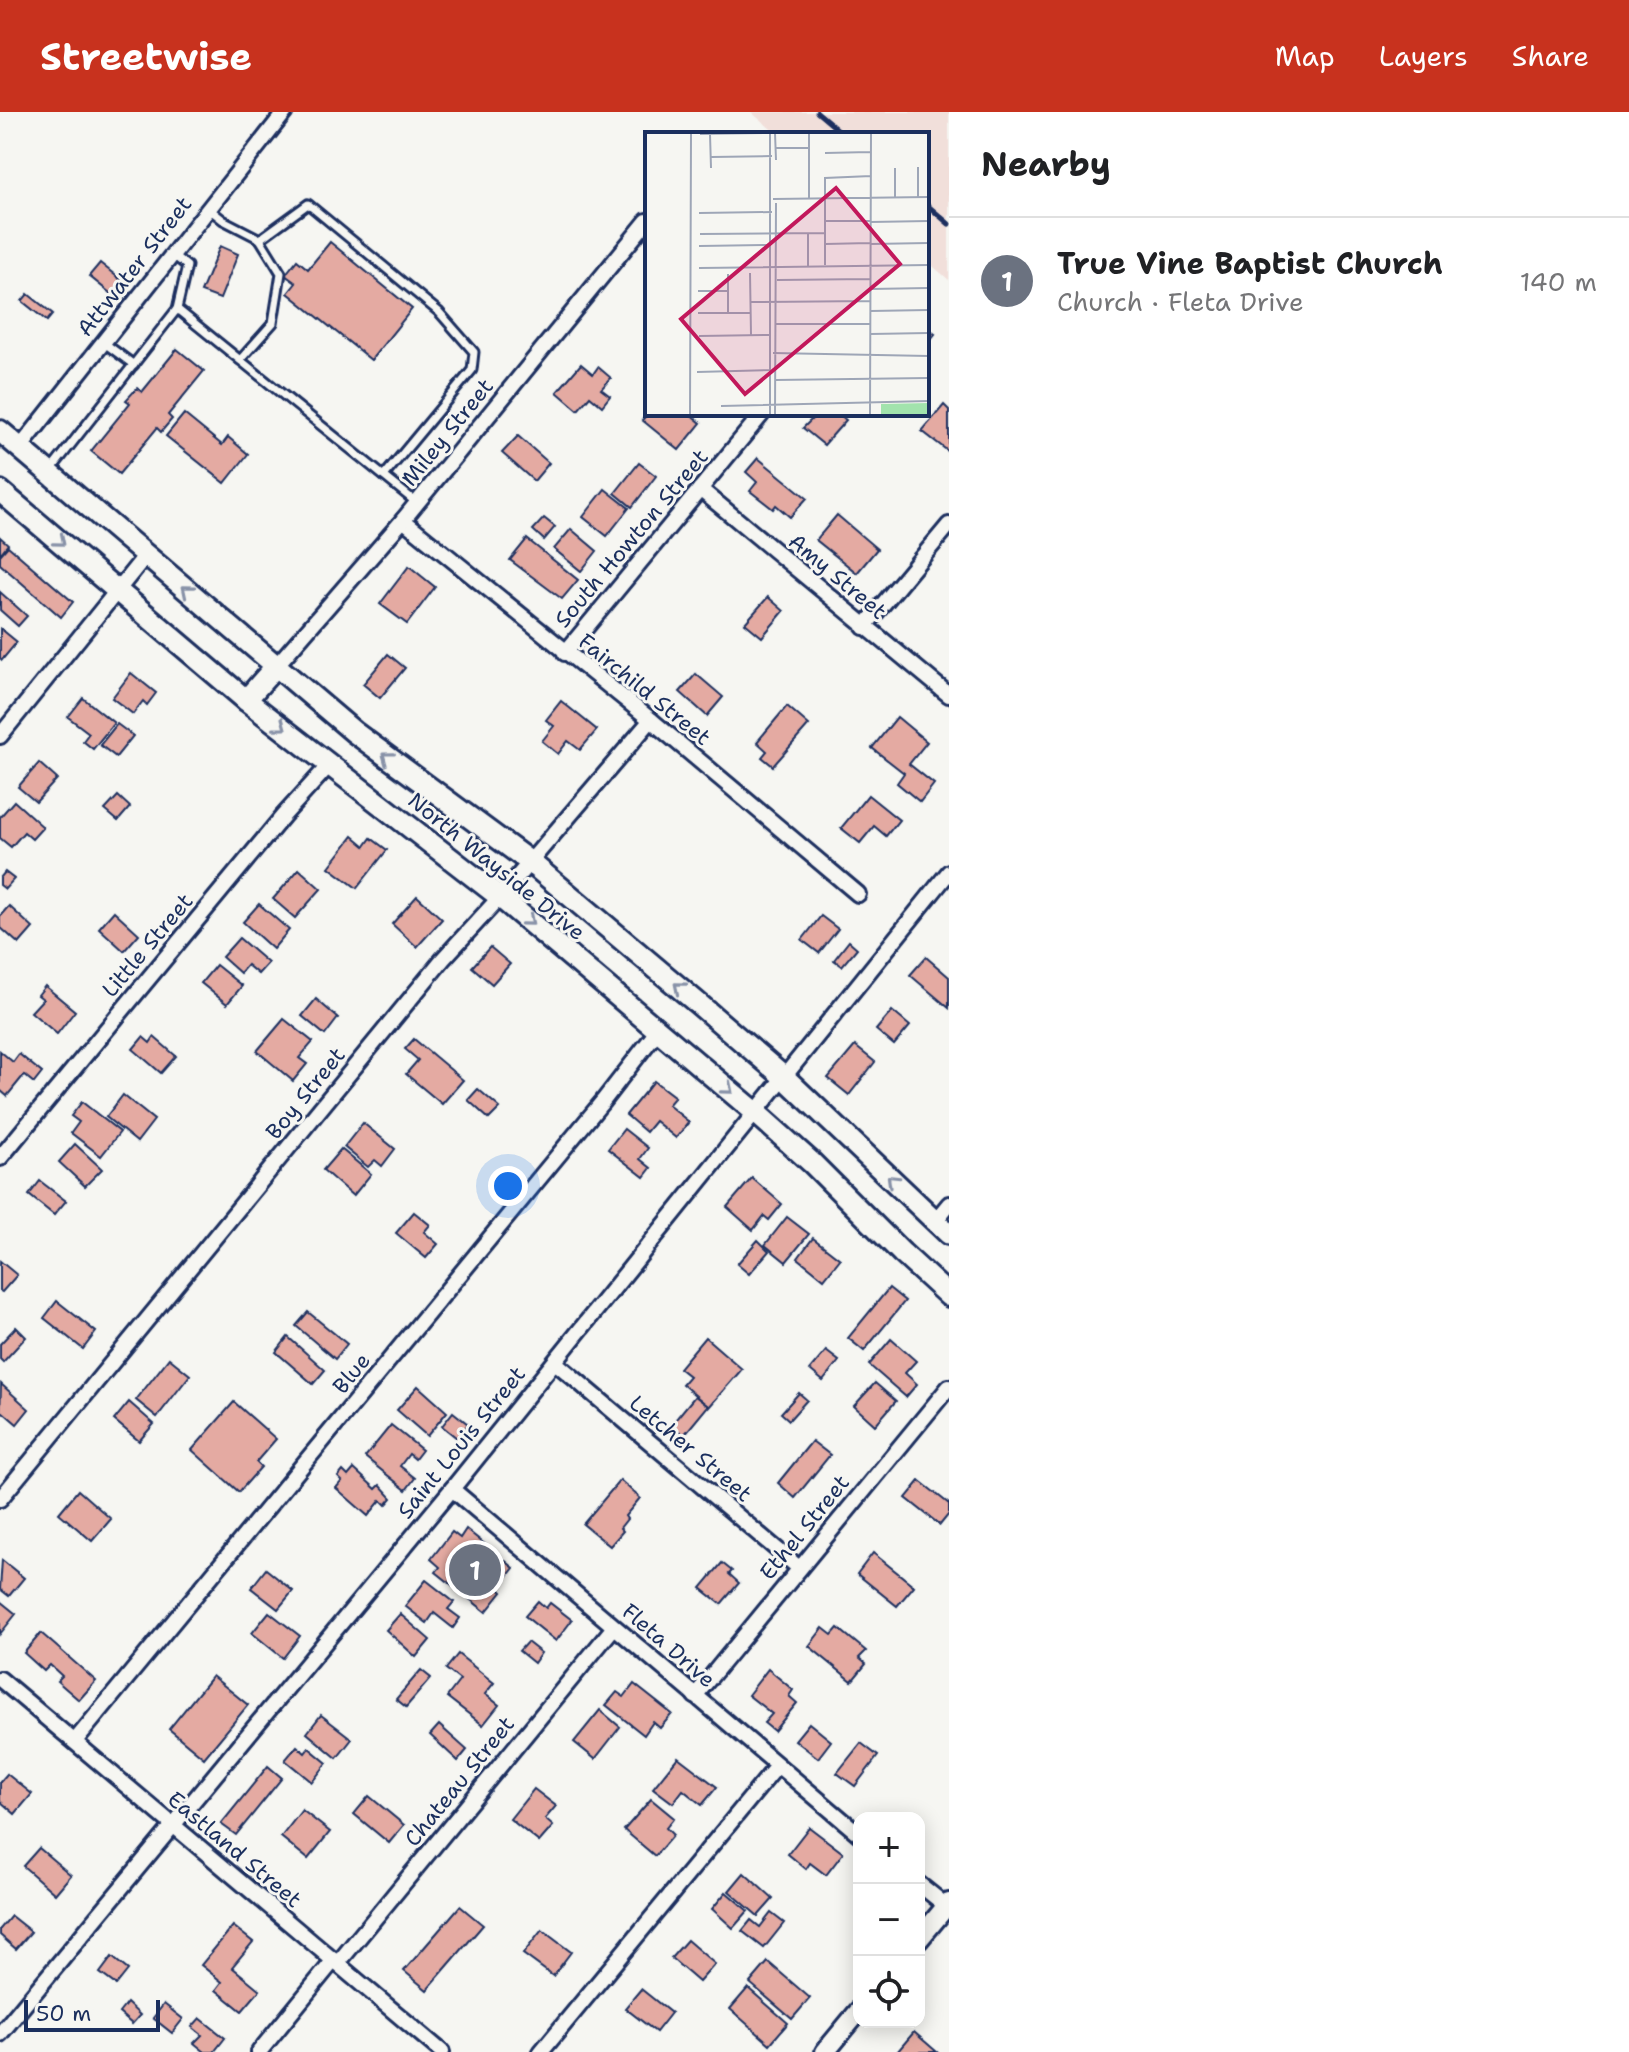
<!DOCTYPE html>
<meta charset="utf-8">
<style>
body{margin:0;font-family:"Shantell Sans",sans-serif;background:#f2f2f2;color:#202124}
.controls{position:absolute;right:24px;bottom:24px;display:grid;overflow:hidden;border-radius:16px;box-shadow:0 4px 20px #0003}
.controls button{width:72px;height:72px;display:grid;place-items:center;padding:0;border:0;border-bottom:2px solid #e0e0e0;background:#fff;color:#202124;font:40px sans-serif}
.scale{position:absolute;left:24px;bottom:20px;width:136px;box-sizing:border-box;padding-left:8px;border:4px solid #1b2f5e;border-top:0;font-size:22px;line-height:28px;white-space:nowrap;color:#1b2f5e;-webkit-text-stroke:6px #f6f6f2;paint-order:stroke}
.you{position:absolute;left:508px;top:1074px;width:28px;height:28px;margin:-20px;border:6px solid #fff;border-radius:50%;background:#1a73e8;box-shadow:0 0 0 12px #1a73e833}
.badge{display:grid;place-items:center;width:52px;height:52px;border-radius:50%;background:#c8321e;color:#fff;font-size:26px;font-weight:700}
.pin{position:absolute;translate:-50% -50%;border:4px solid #fff;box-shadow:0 2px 8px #0006}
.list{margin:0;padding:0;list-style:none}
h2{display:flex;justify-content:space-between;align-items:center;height:104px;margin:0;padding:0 32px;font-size:34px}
h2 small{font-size:26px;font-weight:400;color:#757577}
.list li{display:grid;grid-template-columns:52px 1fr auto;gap:24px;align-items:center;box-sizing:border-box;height:128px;padding:0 32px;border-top:2px solid #e0e0e0}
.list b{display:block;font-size:30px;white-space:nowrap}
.list p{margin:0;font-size:26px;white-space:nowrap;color:#757577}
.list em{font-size:26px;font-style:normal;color:#757577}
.icon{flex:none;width:44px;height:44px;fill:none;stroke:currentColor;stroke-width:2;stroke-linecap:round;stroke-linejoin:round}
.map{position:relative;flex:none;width:949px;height:1940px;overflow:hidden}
header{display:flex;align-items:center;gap:48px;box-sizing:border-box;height:112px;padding:0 40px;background:#c8321e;color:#fff}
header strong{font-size:38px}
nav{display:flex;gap:44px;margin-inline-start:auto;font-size:28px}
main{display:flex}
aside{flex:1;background:#fff}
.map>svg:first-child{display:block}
.built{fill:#f1dfda}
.building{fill:#e4aaa2;stroke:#1b2f5e;stroke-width:2}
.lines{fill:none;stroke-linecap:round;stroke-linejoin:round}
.service-casing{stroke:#1b2f5e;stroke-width:13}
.minor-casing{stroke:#1b2f5e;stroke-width:20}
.tertiary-casing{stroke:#1b2f5e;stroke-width:24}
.secondary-casing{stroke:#1b2f5e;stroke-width:26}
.service{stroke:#f6f6f2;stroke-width:7}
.minor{stroke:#f6f6f2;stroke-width:14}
.tertiary{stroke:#f6f6f2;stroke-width:18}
.secondary{stroke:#f6f6f2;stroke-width:20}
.rail{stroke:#1b2f5e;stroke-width:5}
.oneway{stroke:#8892a8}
.labels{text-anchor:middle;stroke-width:6;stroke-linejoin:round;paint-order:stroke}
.street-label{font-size:22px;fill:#1b2f5e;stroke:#f6f6f2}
.inset-road{fill:none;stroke:#9ea6b7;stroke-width:2}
.view{fill:#c2185b;fill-opacity:0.15;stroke:#c2185b;stroke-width:4}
.inset-edge{fill:none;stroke:#1b2f5e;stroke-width:4}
</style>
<header>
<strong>Streetwise</strong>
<nav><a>Map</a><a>Layers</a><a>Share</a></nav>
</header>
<main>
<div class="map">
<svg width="949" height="1940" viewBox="0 0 949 1940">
<rect width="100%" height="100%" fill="#f6f6f2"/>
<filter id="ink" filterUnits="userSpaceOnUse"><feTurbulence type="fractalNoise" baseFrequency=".0125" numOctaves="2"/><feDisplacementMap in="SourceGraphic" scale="16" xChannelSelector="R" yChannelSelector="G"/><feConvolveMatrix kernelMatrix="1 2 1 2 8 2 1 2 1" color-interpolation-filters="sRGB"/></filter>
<g filter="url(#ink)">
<path class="built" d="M751,0H949V168L927,149V22H777Z"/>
<g class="building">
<path d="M330,130L412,197L371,248L288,181L296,171L285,163L297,148L308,157Z"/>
<path d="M220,134L238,142L220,187L201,180Z"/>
<path d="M100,151L126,172L115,185L89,164Z"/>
<path d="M28,182L53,202L47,209L22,189Z"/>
<path d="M927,216L935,222L927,232Z"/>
<path d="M177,237L204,259L168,303L172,307L161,320L157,316L119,362L91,339L130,291L126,288L137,276L142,280Z"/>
<path d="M581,252L593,262L598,255L611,266L601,277L610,284L602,294L590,284L578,298L557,280Z"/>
<path d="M944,293L949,298V340L922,319Z"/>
<path d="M184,302L222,333L228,325L248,342L225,371L166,324Z"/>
<path d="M648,302H690L701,311L679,338L642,308Z"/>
<path d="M817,302H839L846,308L824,333L803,316Z"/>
<path d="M518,324L549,351L534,369L502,341Z"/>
<path d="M758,346L807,386L790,405L776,393L773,397L750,379L757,370L746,360Z"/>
<path d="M639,351L656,364L632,395L615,381Z"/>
<path d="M605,377L629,396L607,424L583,405Z"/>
<path d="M837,403L877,437L857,461L816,428Z"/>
<path d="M544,406L555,415L544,428L533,418Z"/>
<path d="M571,417L597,439L581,459L554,437Z"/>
<path d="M0,425L8,432L0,442Z"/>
<path d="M527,427L578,468L562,487L510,448Z"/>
<path d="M8,434L73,490L61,505L0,452V443Z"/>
<path d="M409,454L435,475L407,512L380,492Z"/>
<path d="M0,480L27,504L18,514L0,498Z"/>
<path d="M768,485L784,499L762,525L745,511Z"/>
<path d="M0,516L17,530L2,548L0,546Z"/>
<path d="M388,542L405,556L380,586L363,572Z"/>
<path d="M131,561L156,581L147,593L143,589L133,602L112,586Z"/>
<path d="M696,562L723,585L707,604L680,580Z"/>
<path d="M83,586L114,611L93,637L83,629L89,621L68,605Z"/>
<path d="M561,589L597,618L580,638L568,629L558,642L542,629L554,614L546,608Z"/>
<path d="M787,594L809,613L773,654L762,645L767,639L757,630Z"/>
<path d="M897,605L927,630L909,652L934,672L920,690L897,671L904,661L872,636Z"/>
<path d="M117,612L133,624L116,645L100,633Z"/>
<path d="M39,651L57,667L36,690L18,675Z"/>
<path d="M868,683L899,708L886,724L874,714L860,731L841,716Z"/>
<path d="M118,684L130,695L118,709L105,698Z"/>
<path d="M14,689L43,715L32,727L24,720L11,735L0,726V705Z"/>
<path d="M353,724L365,734L371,726L387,738L357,776L329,755Z"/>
<path d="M299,757L321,777L295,806L273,787Z"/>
<path d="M5,760L14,767L5,777L0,773V766Z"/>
<path d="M417,784L442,807L417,835L392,812Z"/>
<path d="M259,792L289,818L273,837L243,810Z"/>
<path d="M9,794L33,816L19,832L0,815V804Z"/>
<path d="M114,799L139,822L124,839L99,816Z"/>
<path d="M821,804L838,817L819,841L802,828Z"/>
<path d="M239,826L268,851L258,862L247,853L240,861L222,845Z"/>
<path d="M849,829L857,836L842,854L834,848Z"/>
<path d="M490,835L510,852L492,872L472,855Z"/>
<path d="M926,845L949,865V896L910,863Z"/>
<path d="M216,853L242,874L227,892L201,871Z"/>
<path d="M45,874L75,899L57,922L31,900L43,887L38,883Z"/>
<path d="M316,887L338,906L325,923L302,904Z"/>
<path d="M892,899L910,914L894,933L876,918Z"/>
<path d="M284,907L313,930L299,946L307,952L293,969L257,939Z"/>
<path d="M143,925L150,931L154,925L176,944L161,961L133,937Z"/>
<path d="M414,927L463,968L442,992L406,962L418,948L405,937Z"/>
<path d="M855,934L875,950L849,983L828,966Z"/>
<path d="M0,939L13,950L19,942L42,961L34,971L24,963L7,984L0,978Z"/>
<path d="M654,969L675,985L668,993L689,1010L676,1026L655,1009L646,1020L626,1003Z"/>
<path d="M478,977L500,996L489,1007L468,988Z"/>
<path d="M123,983L154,1008L137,1030L106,1005Z"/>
<path d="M82,990L120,1020L101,1044L71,1021L79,1010L71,1004Z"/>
<path d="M363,1011L395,1037L382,1054L375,1048L368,1055L344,1035Z"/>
<path d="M624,1017L648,1036L640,1047L651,1056L644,1065L608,1037Z"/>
<path d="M75,1032L102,1057L85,1074L59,1050Z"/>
<path d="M341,1037L371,1062L353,1084L323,1058Z"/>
<path d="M752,1066L782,1092L769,1108L764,1104L753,1118L727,1095Z"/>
<path d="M40,1069L66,1089L54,1103L29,1083Z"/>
<path d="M414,1100L430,1113L424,1120L438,1132L426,1146L396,1121Z"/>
<path d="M787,1105L809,1122L786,1150L765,1133Z"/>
<path d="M813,1126L840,1147L824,1167L798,1146Z"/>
<path d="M758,1128L769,1139L749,1162L737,1152Z"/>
<path d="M0,1149L17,1163L2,1180L0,1179Z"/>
<path d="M889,1176L905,1189L864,1239L848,1226Z"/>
<path d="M57,1189L96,1220L83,1237L44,1206Z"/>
<path d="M308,1200L347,1232L335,1247L296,1214Z"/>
<path d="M16,1215L26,1225L3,1250L0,1247V1232Z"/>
<path d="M288,1225L325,1258L313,1272L276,1240Z"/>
<path d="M705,1225L742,1257L709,1295L682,1272L689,1264L679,1256Z"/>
<path d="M891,1227L916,1249L905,1261L917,1272L906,1285L869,1253Z"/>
<path d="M826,1239L839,1249L823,1269L810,1258Z"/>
<path d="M169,1246L190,1263L157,1305L136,1288Z"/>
<path d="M875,1271L896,1289L875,1313L854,1294Z"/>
<path d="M1,1272L29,1297L17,1312L3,1300L0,1304Z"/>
<path d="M418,1274L447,1300L427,1324L397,1298Z"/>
<path d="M799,1281L807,1288L789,1308L781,1301Z"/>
<path d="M695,1284L708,1294L684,1323L671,1313Z"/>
<path d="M129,1290L154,1312L139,1329L114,1308Z"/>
<path d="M234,1290L276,1327L256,1350L261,1355L239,1380L192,1338Z"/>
<path d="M453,1300L468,1312L457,1326L442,1314Z"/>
<path d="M391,1313L422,1338L415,1347L409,1342L400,1354L415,1366L406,1378L365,1345Z"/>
<path d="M812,1329L830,1343L795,1386L778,1371Z"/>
<path d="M354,1357L376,1377L380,1373L392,1386L386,1393L381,1388L368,1404L336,1376L342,1369L338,1365L343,1359L348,1364Z"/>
<path d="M620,1368L640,1386L625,1404L627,1407L620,1416L623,1419L610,1434L583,1412Z"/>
<path d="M920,1369L949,1392V1402L940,1413L906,1386Z"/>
<path d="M78,1378L111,1407L92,1429L59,1401Z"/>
<path d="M466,1417L514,1456L498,1476L502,1480L486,1500L436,1460L440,1455L431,1447L452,1420L460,1426Z"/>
<path d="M873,1441L914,1474L897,1494L857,1462Z"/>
<path d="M2,1448L24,1466L9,1484L0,1477Z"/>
<path d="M722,1451L732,1459L729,1462L739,1471L721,1492L701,1476Z"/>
<path d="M266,1457L293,1479L278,1497L251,1476Z"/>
<path d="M426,1468L454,1490L448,1497L460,1506L453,1516L434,1501L427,1511L405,1494Z"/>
<path d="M0,1489L16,1502L0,1522Z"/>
<path d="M538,1489L546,1496L550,1491L572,1508L556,1529L525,1504Z"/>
<path d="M269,1500L300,1524L283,1546L252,1521Z"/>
<path d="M400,1502L430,1528L416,1545L386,1518Z"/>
<path d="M823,1516L832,1523L838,1516L866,1539L859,1546L866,1552L852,1569L809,1534Z"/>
<path d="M41,1521L96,1569L79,1588L57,1569L62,1564L50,1553L44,1559L24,1541Z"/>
<path d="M527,1530L541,1541L534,1551L519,1539Z"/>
<path d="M458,1542L494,1571L485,1582L499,1593L483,1613L447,1585L460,1568L446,1557Z"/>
<path d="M768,1557L793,1578L789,1584L797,1591L774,1619L764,1611L772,1602L748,1583Z"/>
<path d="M421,1558L431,1566L406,1595L396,1587Z"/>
<path d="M212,1564L248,1593L204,1646L169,1617Z"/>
<path d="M634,1572L672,1602L660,1616L653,1610L644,1623L606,1593L617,1580L624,1585Z"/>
<path d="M600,1598L620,1615L595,1647L574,1630Z"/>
<path d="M321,1603L352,1627L337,1646L307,1621Z"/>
<path d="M809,1611L831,1629L818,1646L795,1628Z"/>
<path d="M439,1613L467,1638L458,1649L430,1623Z"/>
<path d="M861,1631L878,1644L855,1674L837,1661Z"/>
<path d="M297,1634L305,1641L309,1636L327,1651L312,1670L285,1648Z"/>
<path d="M678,1645L717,1675L702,1693L683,1678L673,1691L653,1676Z"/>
<path d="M268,1654L282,1666L236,1723L221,1712Z"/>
<path d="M7,1662L32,1682L15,1702L0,1689V1670Z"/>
<path d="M534,1677L556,1694L545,1707L553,1714L539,1730L510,1707Z"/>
<path d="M369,1684L404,1713L389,1731L354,1702Z"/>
<path d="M651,1687L674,1706L666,1716L673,1723L655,1744L624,1718Z"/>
<path d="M302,1698L330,1720L308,1747L281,1725Z"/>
<path d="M809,1715L843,1741L826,1763L810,1751L806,1757L788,1742Z"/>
<path d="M39,1736L71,1763L55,1782L23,1754Z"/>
<path d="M744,1761L773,1787L758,1804L729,1779Z"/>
<path d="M726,1780L748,1799L733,1816L712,1797Z"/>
<path d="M460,1794L483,1813L427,1878L404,1859Z"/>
<path d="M771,1801L784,1811L764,1836L742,1819L751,1808L760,1815Z"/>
<path d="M11,1804L31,1820L16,1837L0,1823V1817Z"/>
<path d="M233,1814L253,1830L232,1855L260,1878L242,1899L216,1878L222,1870L201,1853Z"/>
<path d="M542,1818L571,1840L553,1864L523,1842Z"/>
<path d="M687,1828L715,1852L699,1870L671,1846Z"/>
<path d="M112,1845L128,1858L116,1873L100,1861Z"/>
<path d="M768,1850L810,1886L792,1907L750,1871Z"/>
<path d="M748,1876L788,1911L770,1932L730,1897Z"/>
<path d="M641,1877L671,1901L656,1920L625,1896Z"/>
<path d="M127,1891L140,1903L132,1912L119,1901Z"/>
<path d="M164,1892L183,1907L172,1921L153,1906Z"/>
<path d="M200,1906L225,1926L214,1940H205L194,1931L202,1923L192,1915Z"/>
<path d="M914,1920L937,1940H897Z"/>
</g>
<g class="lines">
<defs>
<g id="service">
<path d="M208,96L223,108L260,127L308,92L439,200L474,240L472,258L384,364"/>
<path d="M173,143L187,154L177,197"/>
<path d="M103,230L134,253"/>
<path d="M240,248L273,211L281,161L260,127"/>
<path d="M51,358L177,197L417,391"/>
</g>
<g id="minor">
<path d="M20,336L285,0"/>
<path d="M700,377L949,583"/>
<path d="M403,408L651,608L858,782"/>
<path d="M864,515L949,413"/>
<path d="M565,541L762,302"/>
<path d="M276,554L403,408L647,109"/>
<path d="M0,624L146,443"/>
<path d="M0,1046L283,704L331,651"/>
<path d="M935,1109L949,1092"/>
<path d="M555,1250L799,1456"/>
<path d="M452,1377L859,1722"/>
<path d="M0,1387L443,847L500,785L651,608"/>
<path d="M0,1567L442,1940"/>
<path d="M695,1584L949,1275"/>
<path d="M75,1629L603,989L658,918"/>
<path d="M919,1772L949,1796"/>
<path d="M338,1851L614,1515"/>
<path d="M0,1922L452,1377L949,760"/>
<path d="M259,1940L334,1848"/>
<path d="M541,1940L777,1654"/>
</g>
<g id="tertiary">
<path d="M919,1827L949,1791"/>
<path d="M825,1940L859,1899"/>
</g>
<g id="secondary">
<path d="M0,319L354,620L530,750L701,894L785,966L949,1122"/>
<path d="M0,379L246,588L500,785L755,1000L812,1051L902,1141L949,1184"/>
<path d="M246,588L276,554"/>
</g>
</defs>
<use href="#service" class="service-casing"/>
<use href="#minor" class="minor-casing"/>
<use href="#tertiary" class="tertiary-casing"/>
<use href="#secondary" class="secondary-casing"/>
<use href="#service" class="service"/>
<use href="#minor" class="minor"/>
<use href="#tertiary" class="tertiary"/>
<use href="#secondary" class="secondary"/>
<g class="rail">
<path d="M817,0L843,22"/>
<path d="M927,93L949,112"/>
</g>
</g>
<defs><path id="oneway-chevron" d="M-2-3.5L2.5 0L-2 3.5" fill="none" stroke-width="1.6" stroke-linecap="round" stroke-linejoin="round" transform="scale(2)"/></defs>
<g class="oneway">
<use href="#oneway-chevron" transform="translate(60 429) rotate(40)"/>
<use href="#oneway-chevron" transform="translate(187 478) rotate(-140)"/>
<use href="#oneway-chevron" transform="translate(281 614) rotate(37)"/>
<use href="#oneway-chevron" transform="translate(387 645) rotate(-143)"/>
<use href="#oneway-chevron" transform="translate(529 809) rotate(40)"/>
<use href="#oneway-chevron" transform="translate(679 875) rotate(-140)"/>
<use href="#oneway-chevron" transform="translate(728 977) rotate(40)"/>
<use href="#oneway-chevron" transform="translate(892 1068) rotate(-136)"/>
</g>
</g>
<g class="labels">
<g class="street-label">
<text transform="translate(134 154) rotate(-52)" y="8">Attwater Street</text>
<text transform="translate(447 320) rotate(-51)" y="8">Miley Street</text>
<text transform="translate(631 426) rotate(-50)" y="8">South Howton Street</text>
<text transform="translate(838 464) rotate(40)" y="8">Amy Street</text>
<text transform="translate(645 577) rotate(39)" y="8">Fairchild Street</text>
<text transform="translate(497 754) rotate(39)" y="8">North Wayside Drive</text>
<text transform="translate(147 833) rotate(-50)" y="8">Little Street</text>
<text transform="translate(305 981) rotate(-51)" y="8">Boy Street</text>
<text transform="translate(351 1261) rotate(-51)" y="8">Blue</text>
<text transform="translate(461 1330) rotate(-51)" y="8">Saint Louis Street</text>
<text transform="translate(691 1336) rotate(40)" y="8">Letcher Street</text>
<text transform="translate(804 1415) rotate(-51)" y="8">Ethel Street</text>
<text transform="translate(669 1533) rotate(41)" y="8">Fleta Drive</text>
<text transform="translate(459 1669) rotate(-51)" y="8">Chateau Street</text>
<text transform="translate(235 1737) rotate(40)" y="8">Eastland Street</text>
</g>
</g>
<g transform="translate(645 20)">
<rect width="284" height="284" fill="#f6f6f2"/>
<path d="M284,271V283H236V272Z" fill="#a2e3ad"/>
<path class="inset-road" d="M130,1L131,28M227,1H273M55,2L124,1M65,2L66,36M131,16H163M180,21L225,20M66,25L127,24M273,35V65M250,36V66M128,67L284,65M164,67V1M54,81L127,80M180,89H226M225,90L284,89M55,102L180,101M180,112L225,111M225,112L284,111M54,114L124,113M180,133V46L226,44M163,134V101M54,136L284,133M105,141L106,203M83,142V181M132,148L225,147M225,157L284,156M53,159H83M105,170L225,169M225,179L284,178M53,181H105M130,192H225M225,202L284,201M54,204L124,203M128,221L284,224M52,240L126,238M130,248L284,246M76,274L284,269M45,283L46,1M125,283V1M130,283L131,71M225,283L226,1"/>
<path class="view" d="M191,56L255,132L100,262L36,187Z"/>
<rect width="284" height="284" class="inset-edge"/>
</g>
</svg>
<div class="controls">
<button>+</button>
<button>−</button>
<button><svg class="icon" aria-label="locate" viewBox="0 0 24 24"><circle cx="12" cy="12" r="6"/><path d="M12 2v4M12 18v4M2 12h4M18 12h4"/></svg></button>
</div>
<div class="scale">50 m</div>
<div class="you"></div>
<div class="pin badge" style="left:475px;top:1458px;background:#6b7280">1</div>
</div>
<aside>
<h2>Nearby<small></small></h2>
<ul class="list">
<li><span class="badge" style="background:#6b7280">1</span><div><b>True Vine Baptist Church</b><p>Church · Fleta Drive</p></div><em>140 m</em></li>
</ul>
</aside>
</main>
